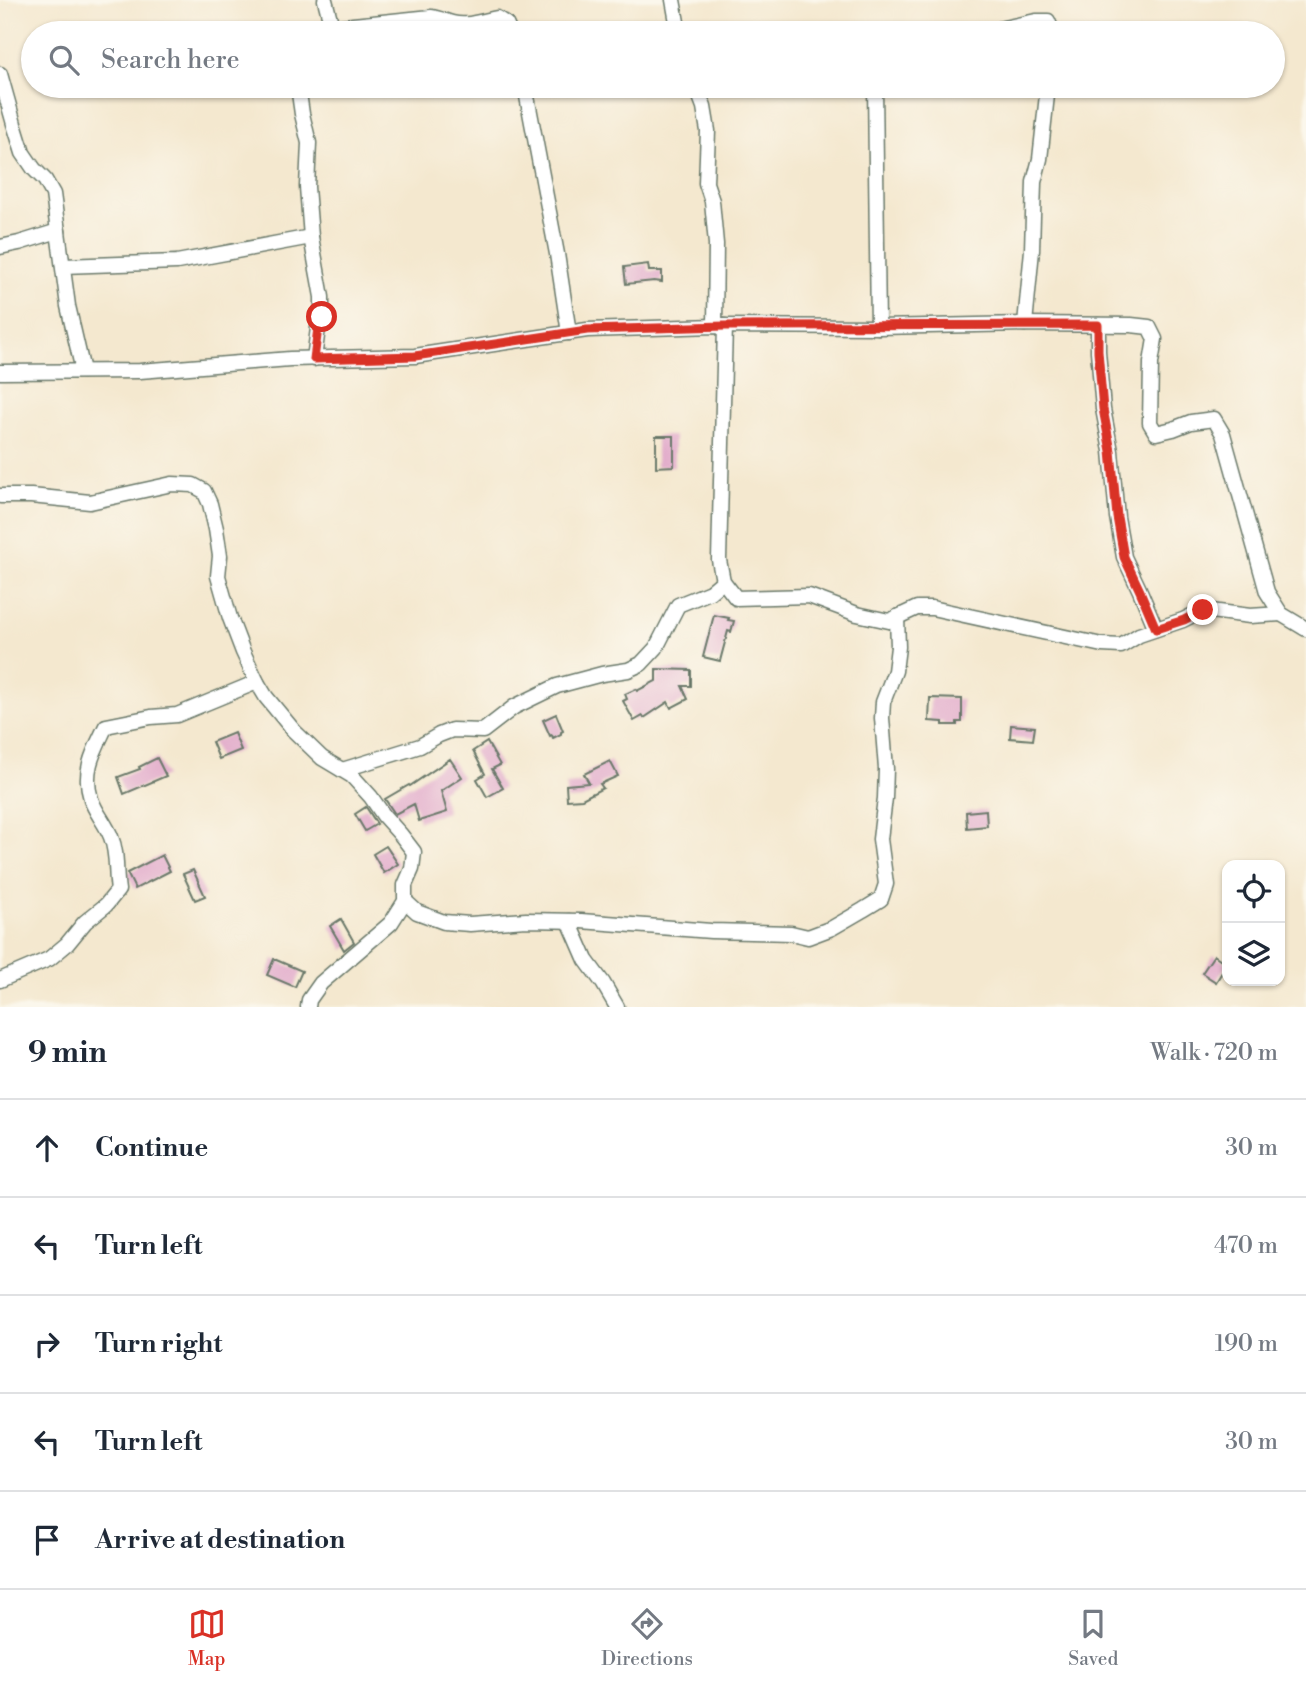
<!DOCTYPE html>
<meta charset="utf-8">
<style>
body{margin:0;font-family:"Libre Bodoni",serif;background:#f2f2f3;color:#1f2937}
.controls{position:absolute;right:21px;bottom:21px;display:grid;overflow:hidden;border-radius:14px;box-shadow:0 2px 5px #0004}
.controls button{width:63px;height:63px;display:grid;place-items:center;padding:0;border:0;border-bottom:2px solid #e0e1e3;background:#fff;color:#1f2937;font:35px sans-serif}
.stop{position:absolute;width:21px;height:21px;margin:-16px;border:5px solid #d93025;border-radius:50%;background:#fff}
.stop.end{background:#d93025;border-color:#fff;box-shadow:0 2px 7px #0008}
.list{margin:0;padding:0;list-style:none}
h2{display:flex;justify-content:space-between;align-items:center;height:91px;margin:0;padding:0 28px;font-size:30px}
h2 small{font-size:23px;font-weight:400;color:#747a83}
.list li{display:grid;grid-template-columns:46px 1fr auto;gap:21px;align-items:center;box-sizing:border-box;height:98px;padding:0 28px;border-top:2px solid #e0e1e3}
.list b{display:block;font-size:26px;white-space:nowrap}
.list em{font-size:23px;font-style:normal;color:#747a83}
.icon{flex:none;width:38px;height:38px;fill:none;stroke:currentColor;stroke-width:2;stroke-linecap:round;stroke-linejoin:round}
.map{position:relative;flex:none;width:1306px;height:1007px;overflow:hidden}
.search{position:absolute;background:#fff;box-shadow:0 2px 5px #0004;left:21px;right:21px;top:21px;height:77px;display:flex;align-items:center;gap:18px;box-sizing:border-box;padding:0 24px;border-radius:38px;color:#747a83;font-size:26px}
.sheet{height:581px;background:#fff}
nav{display:flex;justify-content:space-around;align-items:center;box-sizing:border-box;height:98px;border-top:2px solid #e0e1e3;background:#fff;font-size:19px;color:#747a83}
nav a{display:grid;justify-items:center;gap:4px}
nav .on{color:#d93025}
.map>svg:first-child{display:block}
.building{fill:#e2accb}
.lines{fill:none;stroke-linecap:round;stroke-linejoin:round}
.minor-casing{stroke:#6a796a;stroke-width:17}
.minor{stroke:#fff;stroke-width:14}
.route{stroke:#d93025;stroke-width:9}
</style>
<div class="map">
<svg width="1306" height="1007" viewBox="0 0 1306 1007">
<rect width="100%" height="100%" fill="#fbf7ec"/>
<filter id="ink" filterUnits="userSpaceOnUse"><feTurbulence type="fractalNoise" baseFrequency=".0143" numOctaves="2"/><feDisplacementMap in="SourceGraphic" scale="14" xChannelSelector="R" yChannelSelector="G"/><feConvolveMatrix kernelMatrix="1 2 1 2 8 2 1 2 1" color-interpolation-filters="sRGB"/></filter>
<filter id="wash" filterUnits="userSpaceOnUse"><feTurbulence type="fractalNoise" baseFrequency=".00686" numOctaves="4" result="noise"/><feDisplacementMap in="SourceGraphic" scale="28" xChannelSelector="R" yChannelSelector="G"/><feGaussianBlur stdDeviation="1.57" result="paint"/><feColorMatrix in="noise" values="0 0 0 0 0 0 0 0 0 0 0 0 0 0 0 0 0 1.4 0 .05"/><feComposite in="paint" operator="in"/></filter>
<g filter="url(#wash)">
<rect width="100%" height="100%" fill="#f4e8cf"/>
<g id="blocks">
<g class="building">
<path d="M648,264L649,271H662V282L654,281L626,284L624,267Z"/>
<path d="M656,436H674V466L656,467Z"/>
<path d="M714,615L729,618L728,620L734,621L731,632L728,631L720,661L703,657Z"/>
<path d="M656,669L691,670V686H682L688,699L671,708L668,702L644,718L643,716L634,721L623,701L627,699L625,694L636,689L637,691L656,681Z"/>
<path d="M930,698L962,699V722H957V725H943V722L929,721Z"/>
<path d="M556,714L563,731L561,732V734L553,738L552,735L550,736L543,720Z"/>
<path d="M1011,725L1035,727L1033,740L1010,738Z"/>
<path d="M234,733L241,750L219,759L212,742Z"/>
<path d="M487,742L500,765L492,769L503,788L487,797L477,779L485,774L473,751Z"/>
<path d="M157,758L166,776L124,794L118,777L140,769L139,767Z"/>
<path d="M450,759L462,777L441,791L447,812L419,821L414,804L395,814L385,799L409,785L410,786Z"/>
<path d="M610,761L618,776L600,784L603,788L582,799L567,800L566,785L589,783L584,774Z"/>
<path d="M366,807L377,824L365,831L355,814Z"/>
<path d="M986,810L987,826L967,828L966,812Z"/>
<path d="M386,846L398,864L384,873L373,854Z"/>
<path d="M162,855L170,871L135,889L127,873Z"/>
<path d="M193,870L205,896L195,900L183,874Z"/>
<path d="M341,919L354,942L344,950L330,926Z"/>
<path d="M1214,955L1227,964L1216,982L1202,973Z"/>
<path d="M274,959L302,971L295,987L267,975Z"/>
</g>
</g>
</g>
<g filter="url(#ink)">
<use href="#blocks" fill-opacity="0" stroke="#6a796a" stroke-width="2"/>
<g class="lines">
<defs>
<g id="minor">
<path d="M325,0L332,27"/>
<path d="M673,0L679,33"/>
<path d="M305,33L307,30L324,28L431,17C439,18 445,21 452,23C467,27 483,21 497,18L506,24L510,33"/>
<path d="M980,33L1036,21H1048L1053,33"/>
<path d="M0,74L14,124L23,153L34,169L45,180L53,194L68,306L83,371"/>
<path d="M298,86L302,114L309,143L307,187L311,237L322,297V317L318,328L314,359"/>
<path d="M525,86L557,254L569,333"/>
<path d="M696,86L704,107L708,131L706,183L712,201L716,244L715,326"/>
<path d="M875,86L878,327"/>
<path d="M0,247L19,243L58,231"/>
<path d="M63,266L177,262L311,237"/>
<path d="M1025,324L1032,250L1034,182L1040,159L1048,86"/>
<path d="M1098,325V351L1103,409L1111,451L1117,517L1124,557L1140,591L1156,629"/>
<path d="M725,326L719,560L723,581L736,598L809,596L857,614L889,621L917,608H932L1102,645L1121,646L1139,635L1183,620L1203,610L1250,616L1281,614"/>
<path d="M0,372L140,371L290,359L415,356L587,330L715,326L878,327L1025,324L1131,325L1149,327L1155,339L1151,363L1150,423L1156,433L1173,429L1191,422L1214,419L1223,434L1267,592L1281,614L1306,629"/>
<path d="M0,496H31L90,502L172,484L193,485L204,491L210,504L216,529L220,556L218,576L230,618L243,652L257,682L266,697L294,731L322,758L352,776L371,797L384,816L401,835L414,852L412,869L405,885V901L391,923L321,983L309,1000L308,1007"/>
<path d="M342,770L420,746L439,735L452,730L483,731L514,707L557,686L602,674L628,670L641,664L656,648L678,605L710,592L723,581"/>
<path d="M405,901L417,912L444,922L470,924L526,920L581,921L711,931L791,933L808,937L832,928L863,910L881,899L886,884L880,839L885,798L886,769L882,718L883,702L895,671L898,647L897,617"/>
<path d="M569,921L586,960L603,983L617,1007"/>
<path d="M0,980L49,959L67,944L85,922L106,905L118,890C115,872 118,854 111,837C106,824 95,812 91,799C82,771 94,751 106,726L151,717L177,715L257,682"/>
</g>
</defs>
<use href="#minor" class="minor-casing"/>
<use href="#minor" class="minor"/>
</g>
</g>
<g class="lines" filter="url(#ink)">
<path class="route" d="M322,317L318,328L314,359L415,356L587,330L725,326L1098,325V351L1103,409L1111,451L1117,517L1124,557L1140,591L1156,629L1184,620L1203,610"/>
</g>
</svg>
<div class="controls">
<button><svg class="icon" aria-label="locate" viewBox="0 0 24 24"><circle cx="12" cy="12" r="6"/><path d="M12 2v4M12 18v4M2 12h4M18 12h4"/></svg></button>
<button><svg class="icon" aria-label="layers" viewBox="0 0 24 24"><path d="M12 4l9 5-9 5-9-5zM3 14l9 5 9-5"/></svg></button>
</div>
<div class="stop" style="left:322px;top:317px"></div>
<div class="stop end" style="left:1203px;top:610px"></div>
<div class="search"><svg class="icon" aria-label="search" viewBox="0 0 24 24"><circle cx="10" cy="10" r="6"/><path d="M15 15l6 6"/></svg>Search here</div>
</div>
<section class="sheet">
<h2>9 min<small>Walk · 720 m</small></h2>
<ul class="list">
<li><svg class="icon" aria-label="ahead" viewBox="0 0 24 24"><path d="M12 20V5M6 11l6-6 6 6"/></svg><div><b>Continue</b></div><em>30 m</em></li>
<li><svg class="icon" aria-label="left" viewBox="0 0 24 24"><path d="M17 20v-9H6M10 6l-5 5 5 5"/></svg><div><b>Turn left</b></div><em>470 m</em></li>
<li><svg class="icon" aria-label="right" viewBox="0 0 24 24"><path d="M7 20v-9h11M14 6l5 5-5 5"/></svg><div><b>Turn right</b></div><em>190 m</em></li>
<li><svg class="icon" aria-label="left" viewBox="0 0 24 24"><path d="M17 20v-9H6M10 6l-5 5 5 5"/></svg><div><b>Turn left</b></div><em>30 m</em></li>
<li><svg class="icon" aria-label="arrive" viewBox="0 0 24 24"><path d="M6 21V4h12l-3 4 3 4H6"/></svg><div><b>Arrive at destination</b></div></li>
</ul>
</section>
<nav>
<a class="on"><svg class="icon" aria-label="map" viewBox="0 0 24 24"><path d="M3 6l6-2 6 2 6-2v14l-6 2-6-2-6 2zM9 4v14M15 6v14"/></svg>Map</a>
<a><svg class="icon" aria-label="directions" viewBox="0 0 24 24"><path d="M12 3l9 9-9 9-9-9zM9 14v-3h6M13 9l2 2-2 2"/></svg>Directions</a>
<a><svg class="icon" aria-label="saved" viewBox="0 0 24 24"><path d="M7 4h10v16l-5-4-5 4z"/></svg>Saved</a>
</nav>
